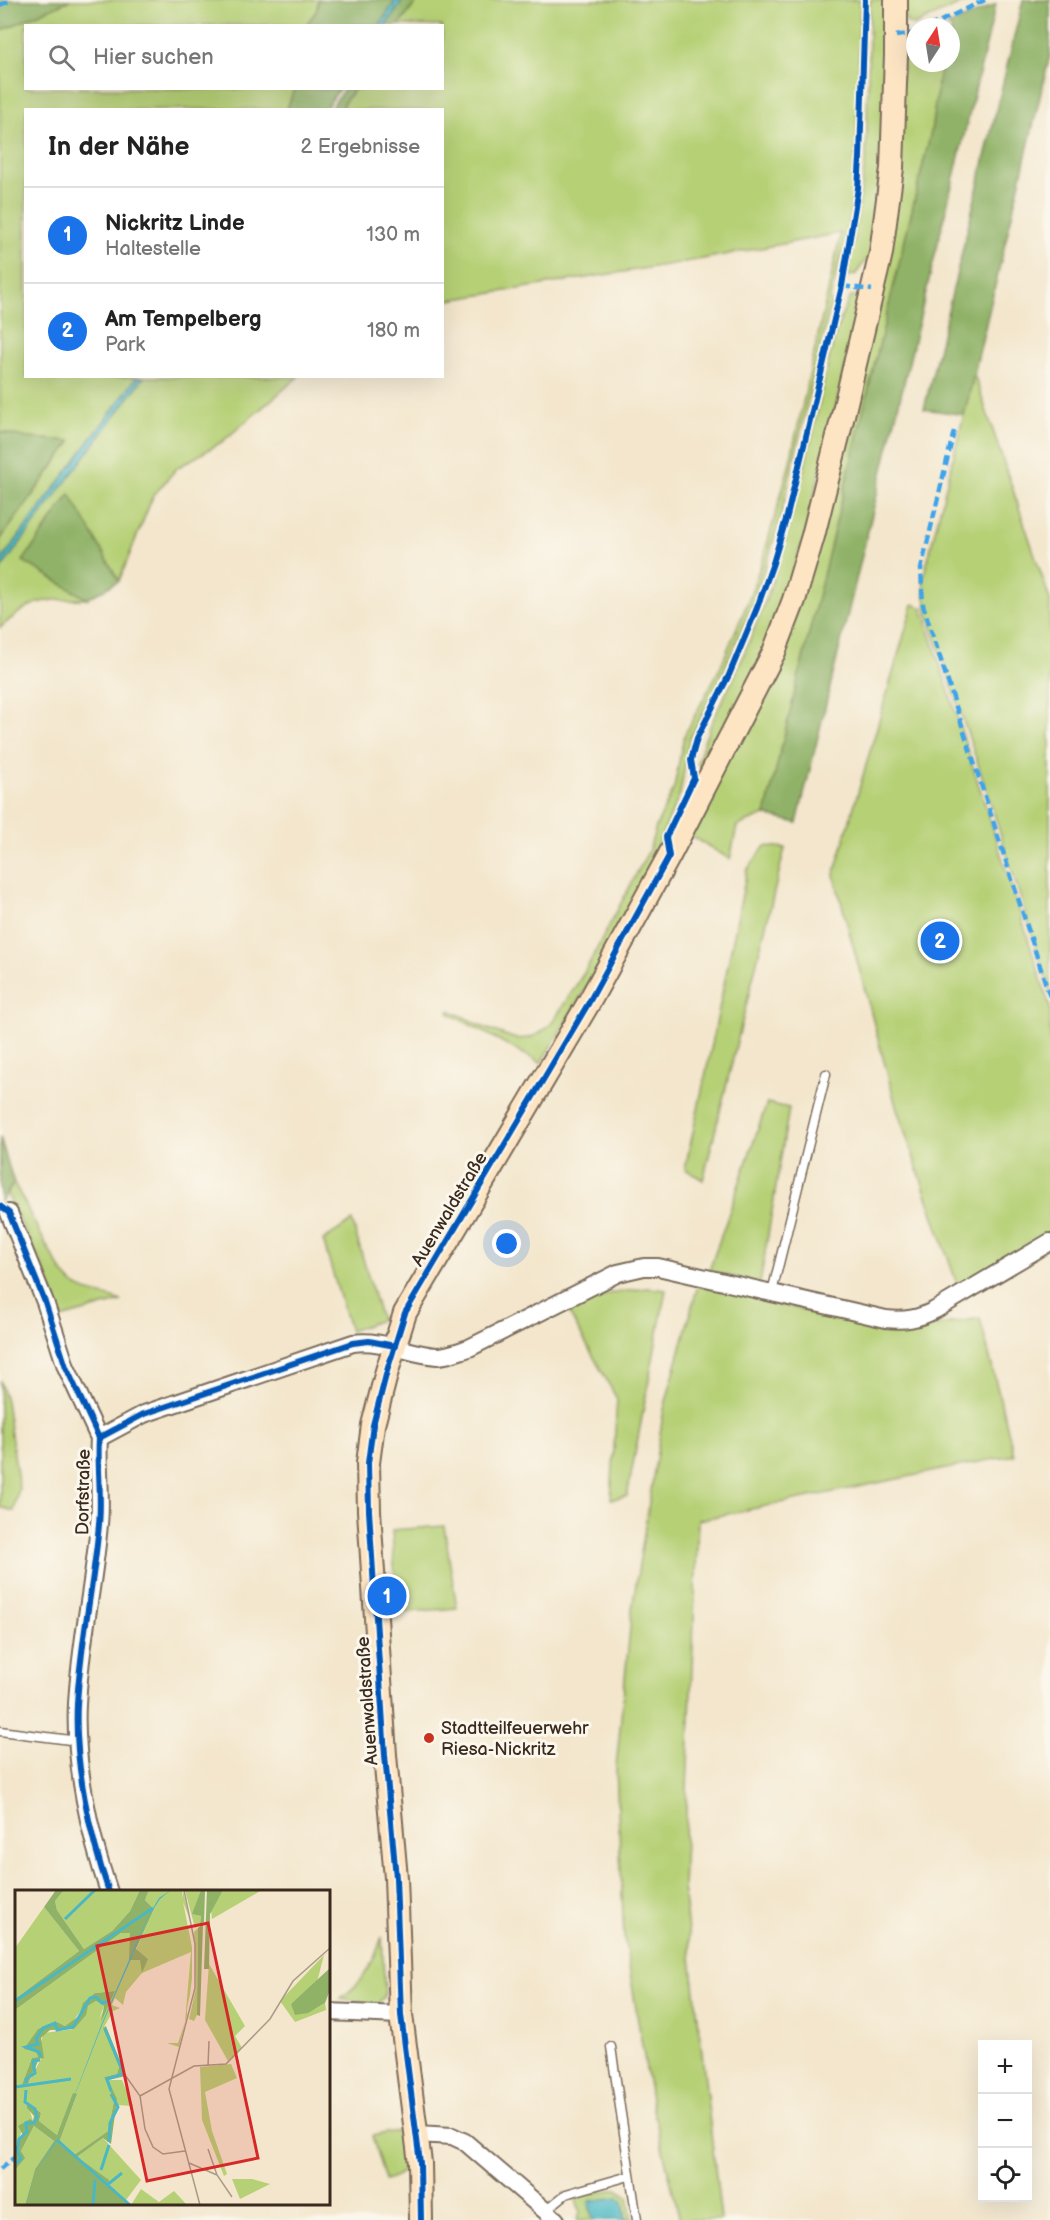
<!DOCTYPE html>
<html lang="de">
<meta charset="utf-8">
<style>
body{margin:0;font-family:"Balsamiq Sans",sans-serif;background:#f2f2f2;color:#222}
.controls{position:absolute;right:18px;bottom:18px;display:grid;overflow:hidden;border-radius:0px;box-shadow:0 6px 24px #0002}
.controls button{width:54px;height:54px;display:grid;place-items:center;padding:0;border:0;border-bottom:2px solid #e0e0e0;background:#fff;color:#222;font:30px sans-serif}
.compass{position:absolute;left:906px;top:18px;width:54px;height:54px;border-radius:50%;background:#fff;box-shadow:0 6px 24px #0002;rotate:12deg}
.you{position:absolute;left:507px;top:1244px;width:21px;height:21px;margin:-15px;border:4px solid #fff;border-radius:50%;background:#1a73e8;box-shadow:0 0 0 9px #1a73e833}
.badge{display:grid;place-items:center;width:39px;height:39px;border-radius:50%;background:#1a73e8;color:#fff;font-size:20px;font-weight:700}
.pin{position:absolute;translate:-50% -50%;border:3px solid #fff;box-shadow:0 2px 6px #0006}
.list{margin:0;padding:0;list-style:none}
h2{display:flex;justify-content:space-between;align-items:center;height:78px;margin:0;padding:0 24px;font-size:26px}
h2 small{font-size:20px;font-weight:400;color:#767676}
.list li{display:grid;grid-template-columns:39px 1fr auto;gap:18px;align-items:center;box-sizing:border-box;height:96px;padding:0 24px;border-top:2px solid #e0e0e0}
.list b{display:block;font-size:22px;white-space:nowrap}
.list p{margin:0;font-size:20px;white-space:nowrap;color:#767676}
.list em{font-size:20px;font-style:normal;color:#767676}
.icon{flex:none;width:33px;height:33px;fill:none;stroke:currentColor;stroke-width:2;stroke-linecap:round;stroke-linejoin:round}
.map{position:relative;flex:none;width:1050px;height:2220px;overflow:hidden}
.search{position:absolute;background:#fff;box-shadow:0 6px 24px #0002;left:24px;top:24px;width:420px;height:66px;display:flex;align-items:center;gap:15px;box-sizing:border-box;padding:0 21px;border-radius:0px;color:#767676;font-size:22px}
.panel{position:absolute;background:#fff;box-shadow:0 6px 24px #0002;left:24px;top:108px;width:420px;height:270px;border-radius:0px}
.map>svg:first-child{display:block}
.green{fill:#b6d076;stroke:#787d4a;stroke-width:1.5}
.forest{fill:#90b267;stroke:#666e42;stroke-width:1.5}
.water{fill:#4ab7c5;stroke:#427072;stroke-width:1.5}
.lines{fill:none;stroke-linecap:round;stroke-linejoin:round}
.lane-casing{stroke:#7b6c5b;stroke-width:11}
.street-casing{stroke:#7b6c5b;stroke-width:20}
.secondary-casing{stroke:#7b6c5b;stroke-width:26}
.lane{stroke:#fff;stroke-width:8}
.street{stroke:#fff;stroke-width:16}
.secondary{stroke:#fde5c4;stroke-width:22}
.quiet{stroke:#3fa3ea;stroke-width:4.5;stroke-dasharray:9 4.5;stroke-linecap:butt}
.cycleway-casing{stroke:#fbf7ec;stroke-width:10}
.cycleway{stroke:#0057b8;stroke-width:6}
.poi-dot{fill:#c8321e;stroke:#fbf7ec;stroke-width:2}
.labels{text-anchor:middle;stroke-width:6;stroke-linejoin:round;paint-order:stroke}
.street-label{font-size:18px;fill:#3b2a1e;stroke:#fbf7ec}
.poi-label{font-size:18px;fill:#3b2a1e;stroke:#fbf7ec;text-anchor:start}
.inset-river{fill:none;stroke:#4ab7c5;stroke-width:3}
.inset-road{fill:none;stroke:#a99b86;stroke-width:1.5}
.view{fill:#d62828;fill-opacity:0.15;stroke:#d62828;stroke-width:3}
.inset-edge{fill:none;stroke:#3b2a1e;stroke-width:3}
</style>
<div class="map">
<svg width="1050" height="2220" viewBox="0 0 1050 2220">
<rect width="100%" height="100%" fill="#fbf7ec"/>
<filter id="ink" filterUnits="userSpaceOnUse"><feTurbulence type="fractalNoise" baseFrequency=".0167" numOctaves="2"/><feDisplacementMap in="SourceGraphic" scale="12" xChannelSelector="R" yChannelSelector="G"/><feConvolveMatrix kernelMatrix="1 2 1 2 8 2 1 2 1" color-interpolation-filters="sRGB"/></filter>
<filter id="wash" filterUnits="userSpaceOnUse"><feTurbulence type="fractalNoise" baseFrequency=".008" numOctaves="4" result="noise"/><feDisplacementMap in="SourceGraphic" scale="24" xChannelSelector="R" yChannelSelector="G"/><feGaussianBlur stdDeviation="1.35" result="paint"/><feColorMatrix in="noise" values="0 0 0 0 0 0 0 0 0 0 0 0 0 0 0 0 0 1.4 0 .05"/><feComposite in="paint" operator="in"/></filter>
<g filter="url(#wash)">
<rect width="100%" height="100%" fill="#f3e6cc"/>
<g class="green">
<path d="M70,0H318L317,10L306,25L26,26V88L294,89L287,109L26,110V376L137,377L0,562V540L71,442L28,438L0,432V31Z"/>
<path d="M418,0H860C858,68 859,138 851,206C847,238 838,268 830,299L831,303L781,515L767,562L751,607L723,673L689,740L680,794L656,849L655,854L659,857L618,934L541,1063L448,1013L450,1010L485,1028L516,1039L529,1038L540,1033L552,1023L584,973L649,850L656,827L674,788L684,736L719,670L747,604L763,559L789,466L841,233L697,260L443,301L442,110H345L342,105L354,89L442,88V26L399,25Z"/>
<path d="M870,0H887L886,112L873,251L855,275L848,276L866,158Z"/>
<path d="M904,0H969L914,25L907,23L904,15Z"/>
<path d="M915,41V63H941L931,132L765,815L737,826L730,859L691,836L821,539L905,56L908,48Z"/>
<path d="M852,296H858L861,301L805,534L767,648L708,767L701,768L698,763C705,732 719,708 733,679C743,657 752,634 761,612C784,555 797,495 812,436C819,407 835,315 852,296Z"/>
<path d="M974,374L1050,600V992L984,782L927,613L923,579Z"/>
<path d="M144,377H298L222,442L177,468L153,496L119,581L70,495L24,561L87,599C42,600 35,597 0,628V570Z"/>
<path d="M913,604L922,608L1050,1007V1237L959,1290L896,1106L834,875Z"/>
<path d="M765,846L785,848L703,1180L685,1169L711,1049L747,870Z"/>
<path d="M767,1103L789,1108L760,1283L709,1271Z"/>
<path d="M14,1183C28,1207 54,1267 73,1284C87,1295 106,1294 121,1301L61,1318C52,1278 24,1232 7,1194Z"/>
<path d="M352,1221L381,1320L350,1331L323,1240Z"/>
<path d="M698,1285L882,1329L910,1330L980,1318L1014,1455L698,1520L683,1887L721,2220H680L652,2105L624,1936L616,1768L632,1609L664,1409Z"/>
<path d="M647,1288L666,1290L627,1496L611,1499L617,1399L568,1311L608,1294Z"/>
<path d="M0,1380L6,1401L19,1488L14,1511L0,1507Z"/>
<path d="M444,1526L457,1608L397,1613L392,1530Z"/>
<path d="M382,1937L385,1996L378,2004L361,2006L362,2002L341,1998C364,1982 374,1962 382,1937Z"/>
<path d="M406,2129C410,2157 417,2170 385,2180L372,2136Z"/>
<path d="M617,2189L628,2196L632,2220H626L623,2202L589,2203L593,2220H577L580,2213L576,2199L582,2195Z"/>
</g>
<g class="forest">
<path d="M0,0H70L0,31Z"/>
<path d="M318,0H396L380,25H306L317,10Z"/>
<path d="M403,0H418L399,25L386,26Z"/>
<path d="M1023,0H1050V55L974,374L964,415L924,409Z"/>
<path d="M996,4L797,823L765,815L931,132L941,63H951V27H946Z"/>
<path d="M294,89H339L325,109L287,110Z"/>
<path d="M344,89H354L342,105L345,109L330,110Z"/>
<path d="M0,432L28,438L71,441L0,540Z"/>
<path d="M70,494L119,581L87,599L23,561Z"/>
<path d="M0,1137L14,1183L0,1202Z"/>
</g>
<g class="water">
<path d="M396,0H403L386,25H380Z"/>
<path d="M137,377H144L0,570V562Z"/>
<path d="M618,2197L623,2202L626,2220H593L589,2203L590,2201Z"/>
</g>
</g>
<g filter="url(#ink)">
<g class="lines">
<defs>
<g id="lane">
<path d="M772,1292L826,1074"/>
<path d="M0,1731L78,1741"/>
<path d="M611,2047L637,2220"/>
<path d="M545,2211L566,2194L629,2176"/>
</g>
<g id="street">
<path d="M9,1213L45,1302L66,1367L99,1438"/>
<path d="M99,1438L144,1414L353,1343C384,1339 407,1354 437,1356C448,1356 459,1351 469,1348L618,1273L644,1267H658L886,1319C905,1321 918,1319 935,1310L1050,1242"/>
<path d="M99,1438C97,1466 102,1495 99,1524C94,1584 80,1644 77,1704C74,1764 90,1836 109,1892"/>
<path d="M328,2012L401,2015"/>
<path d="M417,2134L452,2136L465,2142L556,2220"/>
</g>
<path id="secondary" d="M421,2220L420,2163L401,2015L396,1878L385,1755L369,1511L368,1463L373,1425L387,1371L405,1313L588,1004L669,856L774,652L794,600L813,536L840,428L881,253L892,168L896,55V0"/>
</defs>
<use href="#lane" class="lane-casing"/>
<use href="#street" class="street-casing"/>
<use href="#secondary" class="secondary-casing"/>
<use href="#lane" class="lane"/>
<use href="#street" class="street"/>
<use href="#secondary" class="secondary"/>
<g class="quiet">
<path d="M0,5L12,0"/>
<path d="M928,27L985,0"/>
<path d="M896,36L915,33"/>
<path d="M842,286L872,290"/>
<path d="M954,431L921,569L923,605L1050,997"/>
<path d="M0,2169L16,2156"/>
</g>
<defs>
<g id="cycleway">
<path d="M0,1206L9,1213L45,1302L66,1367L99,1438"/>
<path d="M99,1438C97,1466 102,1495 99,1524C94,1584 80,1644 77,1704C74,1764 90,1836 109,1892"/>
<path d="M99,1438L144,1414L353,1343L369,1341L395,1346"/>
<path d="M421,2220L420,2163L401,2015L396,1878L385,1755L369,1511L368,1463L373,1425L387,1371L405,1313L588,1004L669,856L666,837L694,778L691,760L697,738L729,675L757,608L773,563L787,516L842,286L858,188L860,158L865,0"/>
</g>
</defs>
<use href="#cycleway" class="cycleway-casing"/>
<use href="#cycleway" class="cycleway"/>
</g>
</g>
<circle class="poi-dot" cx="429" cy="1738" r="6"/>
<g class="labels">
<g class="street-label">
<text transform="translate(449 1209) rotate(-59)" y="6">Auenwaldstraße</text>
<text transform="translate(83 1492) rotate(-89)" y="6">Dorfstraße</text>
<text transform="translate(367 1701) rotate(-94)" y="6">Auenwaldstraße</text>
</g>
<g class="poi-label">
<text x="441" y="1734">Stadtteilfeuerwehr<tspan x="441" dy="21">Riesa-Nickritz</tspan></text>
</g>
</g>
<g transform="translate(15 1890)">
<rect width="315" height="315" fill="#f3e6cc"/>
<path d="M49,0H125L115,21L97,41L69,59L42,20L40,11ZM134,0H167L168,9V0L174,27L168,12L177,57V88L175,104L172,119V125L164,157L152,153H163L170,132L176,62L127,83L111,102L108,115L100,108L97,115L105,118L98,121L89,137L104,177L102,184L89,187L99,211L93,241L59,265L45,250L62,204L42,245L24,231L26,223L12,212L18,231L7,241L0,258V198L54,189L13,194L28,165L25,155L29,143L59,139L73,116L81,111L89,116L84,129L99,101L80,103L58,131L50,136L42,132L10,159L21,162L23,167L17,168L7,196H0V120L106,43H115L116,69H133L121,60L139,19L130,10ZM170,0H186L178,24L186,26L185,34L180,38ZM208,0H247L197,29L196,19ZM29,17L64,61L0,109V58ZM183,38L182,125L179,131L174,129L181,98L179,42ZM309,65L302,92L276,114L300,119L310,113L311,120L280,132L265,111ZM194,74L230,136L220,146L227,158L213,171L190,130ZM216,174L222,188L190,202L197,241L212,284L209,286L187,230L185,177ZM93,190H107L118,216L102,215ZM19,236L39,251L20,279L10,315H0V280L9,268L6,261ZM88,248L126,290L111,310L62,267ZM217,289H237L255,294L225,309ZM126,299L144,312L159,301L172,315H116Z" fill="#b6d076"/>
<path d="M41,0H49L40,11L42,20L69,59L97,41L115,21L125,0H134L130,10L139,19L121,59L133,69L127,83L125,70H114L115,43H106L0,120V109L64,61L29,17ZM186,0H190L189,32L185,34L186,26L177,24ZM192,0H208L195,24L194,79H189ZM188,34L185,126L182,125L183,38ZM315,78V100L310,113L293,123L280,125L276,114ZM100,101L86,132L89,116L81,111L73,116L71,125L59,139L35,140L26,148L29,168L24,169L13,194L53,190L0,198L7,195L17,168L23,167L21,162L9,159L23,139L42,132L50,136L64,126L68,113L80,103ZM91,136L111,186L93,190L102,209L96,254L88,248L62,267L94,290L93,296L116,315H10L20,279L39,251L19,236L6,261L10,268L0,280V258L8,245L3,236L15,229L18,231L19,226L12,218V212L26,223L24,231L42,245L58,203L62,204L45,250L59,265L93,241L99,211L89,187L102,184L104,177L88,138Z" fill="#90b267"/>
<path d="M156,0L145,9L132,29L116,69L88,133L44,246L40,254L20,283L12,312L11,315L20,283L44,246L87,133L132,28L144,8Z" fill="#4ab7c5"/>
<path class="inset-river" d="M50,29L80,0M0,111L138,18M90,139L108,182M26,167L24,162L11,157L23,154L21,149L28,138L40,133L42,140L58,137L75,108L81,107L87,113L94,111M11,193V189L20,183L18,171L25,170M0,197L56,189M96,201L92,189L108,184M42,250L115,315M94,252L95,233L103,217L96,204M0,274L6,269L2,261L4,249L12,242L11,233H19L22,228L20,219L10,212L11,200M86,280L94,255M92,295L107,283M78,315L80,290"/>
<path class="inset-road" d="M169,0L180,54V98L154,199L185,315M193,176L194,151M110,185L125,206L130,239L138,257L148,264L170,261M125,206L179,176L211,174L255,129L278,91L315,58M193,259L202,285L217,307M174,273L202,285"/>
<path class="view" d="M193,33L243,268L132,291L82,56Z"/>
<rect width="315" height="315" class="inset-edge"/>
</g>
</svg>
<div class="controls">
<button>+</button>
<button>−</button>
<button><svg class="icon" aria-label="locate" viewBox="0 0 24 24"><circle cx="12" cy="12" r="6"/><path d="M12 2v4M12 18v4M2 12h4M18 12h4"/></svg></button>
</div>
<svg class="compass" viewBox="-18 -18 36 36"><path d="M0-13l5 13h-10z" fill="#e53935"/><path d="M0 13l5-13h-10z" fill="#767676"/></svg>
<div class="you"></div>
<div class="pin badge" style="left:387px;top:1596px">1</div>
<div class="pin badge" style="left:940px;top:941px">2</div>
<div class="search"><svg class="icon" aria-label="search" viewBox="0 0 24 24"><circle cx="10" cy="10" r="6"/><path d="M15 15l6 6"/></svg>Hier suchen</div>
<section class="panel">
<h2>In der Nähe<small>2 Ergebnisse</small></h2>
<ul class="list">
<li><span class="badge">1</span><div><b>Nickritz Linde</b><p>Haltestelle</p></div><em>130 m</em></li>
<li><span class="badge">2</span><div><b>Am Tempelberg</b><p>Park</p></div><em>180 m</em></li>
</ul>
</section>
</div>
